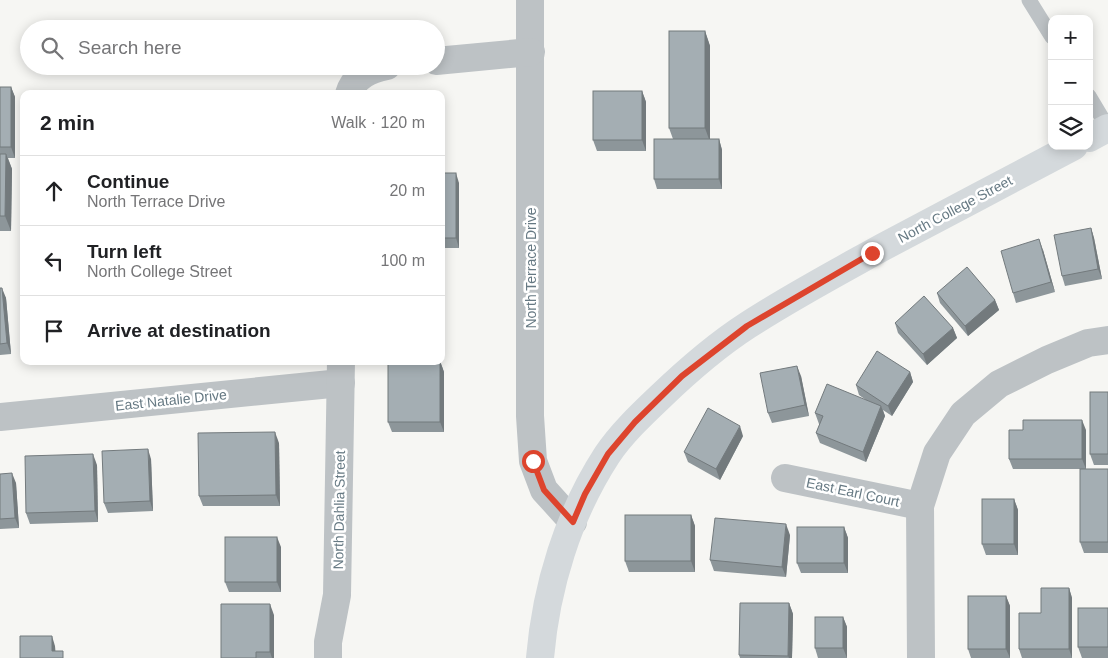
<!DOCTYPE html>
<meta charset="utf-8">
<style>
body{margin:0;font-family:Arial,sans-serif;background:#f6f6f6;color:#202124}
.controls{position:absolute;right:15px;top:15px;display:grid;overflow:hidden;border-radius:10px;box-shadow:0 2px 12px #0003}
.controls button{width:45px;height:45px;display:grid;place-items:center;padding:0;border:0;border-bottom:1px solid #e0e0e0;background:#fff;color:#202124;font:25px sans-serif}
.stop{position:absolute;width:15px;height:15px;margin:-11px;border:4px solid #dd442d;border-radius:50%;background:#fff}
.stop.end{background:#dd442d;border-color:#fff;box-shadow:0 1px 5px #0008}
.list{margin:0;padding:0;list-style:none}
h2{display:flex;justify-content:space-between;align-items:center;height:65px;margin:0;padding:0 20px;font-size:21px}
h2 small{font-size:16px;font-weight:400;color:#757577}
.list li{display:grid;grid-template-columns:32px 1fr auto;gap:15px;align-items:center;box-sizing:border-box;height:70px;padding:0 20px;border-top:1px solid #e0e0e0}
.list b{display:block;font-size:19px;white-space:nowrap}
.list p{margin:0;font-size:16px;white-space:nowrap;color:#757577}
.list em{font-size:16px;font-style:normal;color:#757577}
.icon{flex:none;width:28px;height:28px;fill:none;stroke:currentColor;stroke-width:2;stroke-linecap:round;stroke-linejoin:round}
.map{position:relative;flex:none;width:1108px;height:658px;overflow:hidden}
.search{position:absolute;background:#fff;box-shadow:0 2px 12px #0003;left:20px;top:20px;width:425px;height:55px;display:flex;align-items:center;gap:12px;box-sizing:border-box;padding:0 18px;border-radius:28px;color:#757577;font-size:19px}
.panel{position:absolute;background:#fff;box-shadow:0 2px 12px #0003;left:20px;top:90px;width:425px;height:275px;border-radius:10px}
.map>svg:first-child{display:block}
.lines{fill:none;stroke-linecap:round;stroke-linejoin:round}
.service{stroke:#bdc2c5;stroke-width:15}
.minor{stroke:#bdc2c5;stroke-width:28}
.primary{stroke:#d4d9dc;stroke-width:28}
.wall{fill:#8d969a}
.shaded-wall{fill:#737a7d}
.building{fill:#a4aeb3;stroke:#737a7d}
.route{stroke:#dd442d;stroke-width:6}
.labels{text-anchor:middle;stroke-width:5;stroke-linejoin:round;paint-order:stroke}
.street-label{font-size:14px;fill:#667983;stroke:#fff}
</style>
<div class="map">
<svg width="1108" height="658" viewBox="0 0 1108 658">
<rect width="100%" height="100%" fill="#f6f6f3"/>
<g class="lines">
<g class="service">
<path d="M1029,0L1052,37"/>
<path d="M1089,96L1108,128"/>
</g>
<g class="minor">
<path d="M530,0V416L533,461L544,490L573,522"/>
<path d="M436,61L531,52"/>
<path d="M349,94C354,76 370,69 387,66"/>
<path d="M0,417L341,383"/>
<path d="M785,478L920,506"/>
<path d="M328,658V642L337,595L341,361"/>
<path d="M921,658L920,506L937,453L963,414L999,384L1047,360L1088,343L1108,340"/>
</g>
<g class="primary">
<path d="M1089,138L1108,128"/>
<path d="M540,658C546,587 568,515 607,455C621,434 641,415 660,397C686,372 717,345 748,325C791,297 838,272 883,247C947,213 1010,180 1074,146"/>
</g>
</g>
<g class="wall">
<path d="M705,31L710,46V139H719L722,150V189H657L654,179L673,139L669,128Z"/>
<path d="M0,87H11L15,97V158H8L12,169L11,231H0Z"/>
<path d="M642,91L646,102V151H597L593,140Z"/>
<path d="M441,173L459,183V248H441Z"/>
<path d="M1091,228L1094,238L1102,279L1065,286L1062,276Z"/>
<path d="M1043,250L1055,292L1016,303L1013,293Z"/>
<path d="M0,288L6,298L11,354L0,355Z"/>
<path d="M937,293L995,300L999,310L968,336L940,303Z"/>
<path d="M895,323L953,328L957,338L927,365L898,333Z"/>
<path d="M440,361L444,372V432H392L388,422Z"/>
<path d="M910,372L913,382L892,416L883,410L885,416L866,462L820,443L816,433L820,424H819L815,413L866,400L859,395L856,385Z"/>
<path d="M801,376L809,416L772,423L768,413Z"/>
<path d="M1108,392V465H1094L1090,454Z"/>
<path d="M1086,430V469H1108V553H1084L1080,542V469H1013L1009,459Z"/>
<path d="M743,436L720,480L688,462L684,452Z"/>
<path d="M279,443L280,506H203L199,496Z"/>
<path d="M151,459L153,511L108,513L104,503Z"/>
<path d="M97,465L98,522L30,524L26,513Z"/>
<path d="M0,474L16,483L19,528L0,529Z"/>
<path d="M1014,499L1018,510V555H986L982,544Z"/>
<path d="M691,515L695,526V572H629L625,561Z"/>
<path d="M844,527L848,538V573H801L797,563Z"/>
<path d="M790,535L786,577L714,571L710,560Z"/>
<path d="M281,547V592H229L225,582Z"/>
<path d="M1069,588L1072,598V658H1022L1019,649L1041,613Z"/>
<path d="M1006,596L1010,606V658H971L968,649Z"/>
<path d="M789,603L793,614L792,658H740L739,655Z"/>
<path d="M1108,608V658H1082L1078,647Z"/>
<path d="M274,615V658H221Z"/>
<path d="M843,617L847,627V658H818L815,648Z"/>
</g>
<g class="shaded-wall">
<path d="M705,31L710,46V142L705,128Z"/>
<path d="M11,87L15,97V158L11,147Z"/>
<path d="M642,91L646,102V151L642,140Z"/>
<path d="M719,139L722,150V189L719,179Z"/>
<path d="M6,154L12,169L11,231L5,216Z"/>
<path d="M456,173L459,183V248L456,238Z"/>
<path d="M1091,228L1094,238L1102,279L1098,269Z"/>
<path d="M1039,239L1043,250L1055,292L1051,282Z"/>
<path d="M2,288L6,298L11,354L7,343Z"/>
<path d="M995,300L999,310L968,336L965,326Z"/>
<path d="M953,328L957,338L927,365L923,354Z"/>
<path d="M440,361L444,372V432L440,422Z"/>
<path d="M797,366L801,376L809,416L805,405Z"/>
<path d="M910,372L913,382L892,416L888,406Z"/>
<path d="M881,406L885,416L866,462L863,452Z"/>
<path d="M1082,420L1086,430V469L1082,459Z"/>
<path d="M740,426L743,436L720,480L716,469Z"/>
<path d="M275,432L279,443L280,506L276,495Z"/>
<path d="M148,449L151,459L153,511L150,501Z"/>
<path d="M93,454L97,465L98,522L95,511Z"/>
<path d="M12,473L16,483L19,528L15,518Z"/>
<path d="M1014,499L1018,510V555L1014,544Z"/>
<path d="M691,515L695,526V572L691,561Z"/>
<path d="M786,524L790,535L786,577L782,567Z"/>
<path d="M844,527L848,538V573L844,563Z"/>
<path d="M277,537L281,547V592L277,582Z"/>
<path d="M1069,588L1072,598V658L1069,649Z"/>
<path d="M1006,596L1010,606V658L1006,649Z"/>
<path d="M789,603L793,614L792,658H789L788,656Z"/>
<path d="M270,604L274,615V658H272L270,652Z"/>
<path d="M843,617L847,627V658L843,648Z"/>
<path d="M52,636L55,646L56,658L52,651Z"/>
</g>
<g class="building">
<rect x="669" y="31" width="36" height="97"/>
<rect x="0" y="87" width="11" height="60"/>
<rect x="593" y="91" width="49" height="49"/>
<rect x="654" y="139" width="65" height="40"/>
<path d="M0,154H6L5,216H0Z"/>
<rect x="441" y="173" width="15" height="65"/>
<path d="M1091,228L1098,269L1062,276L1054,235Z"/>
<path d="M1039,239L1051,282L1013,293L1001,251Z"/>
<path d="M967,267L995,300L965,326L937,293Z"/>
<path d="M22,283H24V315Z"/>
<path d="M0,288H2L7,343L0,344Z"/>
<path d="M924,296L953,328L923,354L895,323Z"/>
<path d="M877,351L910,372L888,406L856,385Z"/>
<rect x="388" y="361" width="52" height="61"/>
<path d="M797,366L805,405L768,413L760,373Z"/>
<path d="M827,384L881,406L863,452L816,433L823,416L815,413Z"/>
<rect x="1090" y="392" width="18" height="62"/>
<path d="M708,408L740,426L716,469L684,452Z"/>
<path d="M1023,420H1082V459H1009V430H1023Z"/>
<path d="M275,432L276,495L199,496L198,433Z"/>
<path d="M148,449L150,501L104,503L102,451Z"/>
<path d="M93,454L95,511L26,513L25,456Z"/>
<rect x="1080" y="469" width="28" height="73"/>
<path d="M12,473L15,518L0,519V474Z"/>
<rect x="982" y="499" width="32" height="45"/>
<rect x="625" y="515" width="66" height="46"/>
<path d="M715,518L786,524L782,567L710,560Z"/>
<rect x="797" y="527" width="47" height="36"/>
<rect x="225" y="537" width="52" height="45"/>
<path d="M1041,588H1069V649H1019V613H1041Z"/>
<rect x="968" y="596" width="38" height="53"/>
<path d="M740,603H789L788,656L739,655Z"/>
<path d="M221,604H270V652H256V658H221Z"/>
<rect x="1078" y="608" width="30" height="39"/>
<rect x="815" y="617" width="28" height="31"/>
<path d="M20,636H52V651H63V658H20Z"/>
</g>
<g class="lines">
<path class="route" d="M533,461L544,490L573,522L585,494L608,454L635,422L682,376L747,326L872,253"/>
</g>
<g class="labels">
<g class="street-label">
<text transform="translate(955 209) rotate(-28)" y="5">North College Street</text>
<text transform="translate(531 268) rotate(-90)" y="5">North Terrace Drive</text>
<text transform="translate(171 400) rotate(-6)" y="5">East Natalie Drive</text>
<text transform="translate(853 492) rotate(12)" y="5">East Earl Court</text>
<text transform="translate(339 510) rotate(-89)" y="5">North Dahlia Street</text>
</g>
</g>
</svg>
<div class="controls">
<button>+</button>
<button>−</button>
<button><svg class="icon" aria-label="layers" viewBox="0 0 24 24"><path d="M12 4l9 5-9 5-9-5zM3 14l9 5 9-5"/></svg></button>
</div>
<div class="stop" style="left:533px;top:461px"></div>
<div class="stop end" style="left:872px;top:253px"></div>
<div class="search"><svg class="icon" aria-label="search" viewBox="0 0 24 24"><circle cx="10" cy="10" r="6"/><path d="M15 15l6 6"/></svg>Search here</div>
<section class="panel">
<h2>2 min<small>Walk · 120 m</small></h2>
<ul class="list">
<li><svg class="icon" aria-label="ahead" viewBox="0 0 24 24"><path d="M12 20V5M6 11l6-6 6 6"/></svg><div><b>Continue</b><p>North Terrace Drive</p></div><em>20 m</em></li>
<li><svg class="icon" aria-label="left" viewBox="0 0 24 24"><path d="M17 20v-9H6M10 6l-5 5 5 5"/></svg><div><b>Turn left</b><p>North College Street</p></div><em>100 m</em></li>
<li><svg class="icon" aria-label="arrive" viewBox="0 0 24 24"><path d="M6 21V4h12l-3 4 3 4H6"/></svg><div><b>Arrive at destination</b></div></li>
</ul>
</section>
</div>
